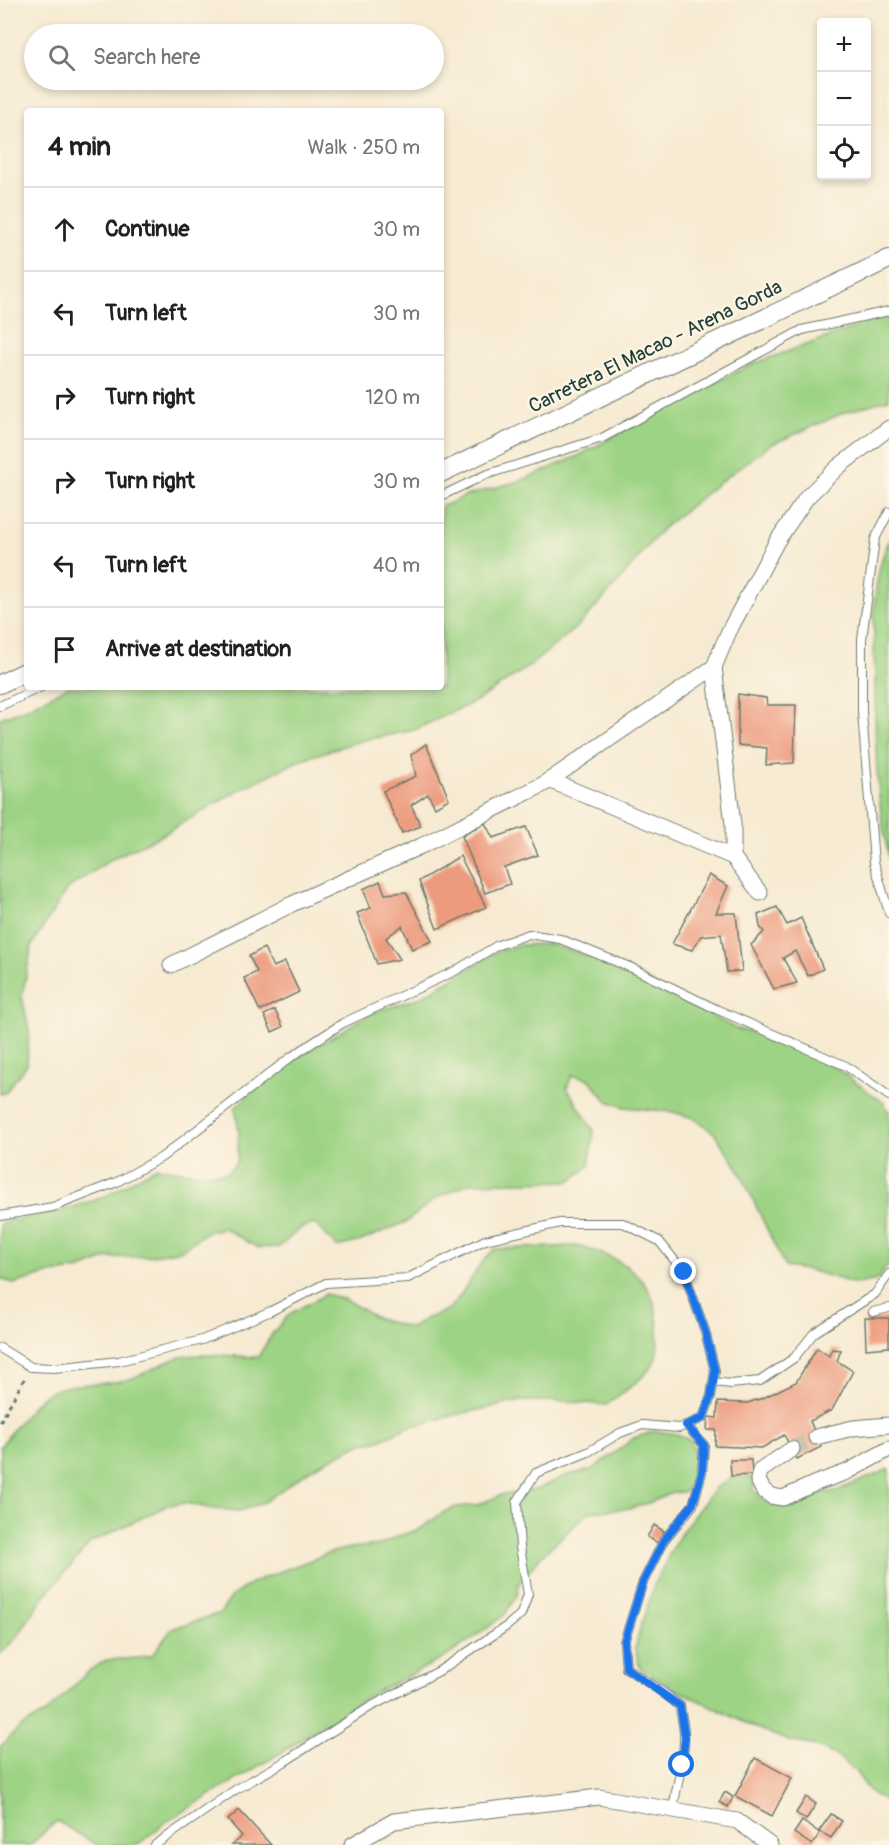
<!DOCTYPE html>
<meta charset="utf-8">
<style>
body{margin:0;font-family:Pangolin,sans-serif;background:#f2f2f2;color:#202124}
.controls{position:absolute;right:18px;top:18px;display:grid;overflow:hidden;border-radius:6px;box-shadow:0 3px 9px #0003}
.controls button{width:54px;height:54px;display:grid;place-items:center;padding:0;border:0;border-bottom:2px solid #e0e0e0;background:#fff;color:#202124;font:30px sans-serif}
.stop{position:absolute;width:18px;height:18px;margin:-14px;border:4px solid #1a73e8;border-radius:50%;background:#fff}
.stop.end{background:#1a73e8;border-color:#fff;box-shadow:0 2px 6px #0008}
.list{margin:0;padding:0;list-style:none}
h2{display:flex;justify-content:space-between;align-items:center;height:78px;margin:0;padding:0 24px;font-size:26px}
h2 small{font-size:20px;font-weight:400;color:#757577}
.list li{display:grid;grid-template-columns:39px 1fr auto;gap:18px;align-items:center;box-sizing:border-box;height:84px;padding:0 24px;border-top:2px solid #e0e0e0}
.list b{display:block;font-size:22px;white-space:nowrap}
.list em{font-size:20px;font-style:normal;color:#757577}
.icon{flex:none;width:33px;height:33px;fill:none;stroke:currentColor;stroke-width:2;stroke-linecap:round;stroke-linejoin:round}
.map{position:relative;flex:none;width:889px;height:1845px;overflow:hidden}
.search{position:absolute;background:#fff;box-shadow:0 3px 9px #0003;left:24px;top:24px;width:420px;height:66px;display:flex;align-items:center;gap:15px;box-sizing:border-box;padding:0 21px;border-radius:33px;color:#757577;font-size:22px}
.panel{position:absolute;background:#fff;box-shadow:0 3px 9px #0003;left:24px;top:108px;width:420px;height:582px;border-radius:6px}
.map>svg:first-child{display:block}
.green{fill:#9dd384;stroke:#5e885c;stroke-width:1.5}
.building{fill:#ed9b7e}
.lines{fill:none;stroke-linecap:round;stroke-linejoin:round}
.minor-tunnel{stroke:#ccc7b2;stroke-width:15;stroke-dasharray:15 8;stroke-linecap:butt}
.service-casing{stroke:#6b7a6b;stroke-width:10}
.minor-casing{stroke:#6b7a6b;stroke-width:17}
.tertiary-casing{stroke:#6b7a6b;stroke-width:20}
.path{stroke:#6b7a6b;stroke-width:3;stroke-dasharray:4.5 4.5;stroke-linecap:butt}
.service{stroke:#fff;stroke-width:8}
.minor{stroke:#fff;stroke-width:15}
.tertiary{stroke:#fff;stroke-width:18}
.route{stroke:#1a73e8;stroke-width:8}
.labels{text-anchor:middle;stroke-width:5;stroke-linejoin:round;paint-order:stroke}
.street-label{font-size:20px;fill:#1f3d34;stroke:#fcf5e5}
</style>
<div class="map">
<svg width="889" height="1845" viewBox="0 0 889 1845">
<rect width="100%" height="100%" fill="#fcf5e5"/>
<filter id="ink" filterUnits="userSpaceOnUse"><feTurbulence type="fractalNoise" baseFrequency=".0167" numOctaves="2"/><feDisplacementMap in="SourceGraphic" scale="12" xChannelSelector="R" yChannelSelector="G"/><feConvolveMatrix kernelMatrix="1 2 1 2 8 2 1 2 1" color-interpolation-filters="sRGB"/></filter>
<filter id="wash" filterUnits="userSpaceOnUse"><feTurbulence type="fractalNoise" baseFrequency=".008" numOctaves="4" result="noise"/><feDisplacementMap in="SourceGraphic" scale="24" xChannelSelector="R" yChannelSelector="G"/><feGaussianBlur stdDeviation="1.35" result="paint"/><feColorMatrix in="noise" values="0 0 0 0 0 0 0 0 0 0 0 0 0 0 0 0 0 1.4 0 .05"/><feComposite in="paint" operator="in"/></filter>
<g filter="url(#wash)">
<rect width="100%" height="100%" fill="#f7ead2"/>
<g class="green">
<path d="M889,315V399L843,413L770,445L716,485L662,529L614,587L579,625L531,665L478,700L414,730L360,741L302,759L233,793L164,834L115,857L67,889L32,945L22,996L29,1031L27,1064L5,1093L0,1094V718L27,708L67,687H441V507L465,496L523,480L578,456L687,396L753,364Z"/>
<path d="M889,539V859C876,802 875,742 875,684C874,635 869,586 889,539Z"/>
<path d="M548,944L621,966L734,1028L786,1041L826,1061L884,1103L889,1112V1264L877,1280L856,1284L808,1270L785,1267L738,1168L715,1134L696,1119L673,1112L624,1107L607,1101L589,1079L572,1075L567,1088L594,1131L589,1166L570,1181L469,1183L435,1199L406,1222L361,1241L337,1247L315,1224L302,1227L279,1247L258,1248L224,1228L206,1232L182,1250L148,1256L108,1258L81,1269L48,1274L13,1284L0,1278V1223L61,1211L104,1197L156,1167L196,1173H227L237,1161L239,1131L235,1108L275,1071L372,1013L421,997L479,963L494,953L517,945Z"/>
<path d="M576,1246C623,1257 657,1277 658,1330C658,1341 658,1357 652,1366C642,1380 620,1395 606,1405L562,1401H521L455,1415L408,1427L377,1441L362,1443L314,1467L264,1502L240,1511L213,1509L185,1503L168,1505L90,1543L42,1599L17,1637L0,1654V1447C9,1435 32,1403 45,1395C67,1381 96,1386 121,1381C142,1378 161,1362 180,1357C199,1352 237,1357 258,1357L274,1331L291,1313L326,1294L346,1300L378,1319L411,1328L427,1318L448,1310L460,1296L480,1265L494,1249Z"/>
<path d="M655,1431L677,1434L691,1441C700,1462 696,1473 685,1492L671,1493L651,1502L631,1508L589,1512L541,1556L519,1583L517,1595L505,1614L486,1629L444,1658L370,1695L282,1752L169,1820L138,1844L97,1845L57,1821L30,1845H0V1747L20,1727L45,1714L90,1670L106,1660L139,1658L152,1655L172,1629L220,1613L233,1595L253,1582L329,1553L350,1548L379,1545L398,1536L420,1529L442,1513L456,1507L477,1505L504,1494L535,1490L568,1475L592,1470L634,1438Z"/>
<path d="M889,1469V1804L869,1791L855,1771L837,1756L816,1746L789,1741L756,1728L672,1687L640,1668L635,1649L641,1625L655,1583L673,1547L683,1530L715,1488L733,1477H753L754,1490L769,1504L793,1508L822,1493L836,1491Z"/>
</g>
<g id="blocks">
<g class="building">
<path d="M738,694L766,698L767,705H796L794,763L766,765L767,748L738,745Z"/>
<path d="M426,744L449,799L435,807L428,794L411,805L421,826L402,833L383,791L416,776L411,755Z"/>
<path d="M485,823L493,838L526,827L538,855L504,867L510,884L485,893L462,836Z"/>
<path d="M460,856L486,907L437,929L419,881Z"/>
<path d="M709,875L728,886L716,913H736L742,971L727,972L721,934L701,936L692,950L672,944Z"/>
<path d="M380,881L385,894L406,892L432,941L412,949L402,926L386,938L400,959L377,964L357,913L371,908L363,889Z"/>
<path d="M777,907L787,925L801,918L823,969L808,976L795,951L783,958L797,983L774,989L751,945L764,932L760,927L758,915Z"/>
<path d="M264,948L273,967L285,962L299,992L260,1011L244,978L257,972L249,956Z"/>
<path d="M275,1010L283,1027L272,1032L264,1015Z"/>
<path d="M865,1318H889V1347L866,1349Z"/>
<path d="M817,1348L829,1356L832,1349L841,1350L837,1361L853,1371L832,1410L810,1421L821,1447L797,1459L784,1435L762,1448L715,1446L716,1430H707L708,1417L717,1418L718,1402L747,1403L763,1398L796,1382Z"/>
<path d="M730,1460H751L752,1475L731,1476Z"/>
<path d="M654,1525L665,1532L658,1543L647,1537Z"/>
<path d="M755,1758L792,1778L772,1816L735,1796Z"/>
<path d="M725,1792L733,1797L728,1807L719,1802Z"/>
<path d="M806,1797L816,1804L806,1820L796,1813Z"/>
<path d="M239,1810L271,1845H232L242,1836L228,1820Z"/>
<path d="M831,1814L842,1821L831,1838L819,1831Z"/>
<path d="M802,1821L820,1833L812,1845L794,1833Z"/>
</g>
</g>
</g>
<g filter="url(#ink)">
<use href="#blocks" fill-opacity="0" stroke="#6b7a6b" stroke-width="1.5"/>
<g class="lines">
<path class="minor-tunnel" d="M792,1449L816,1437"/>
<defs>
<g id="service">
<path d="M441,496L485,475L602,438L802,330L889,311"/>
<path d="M889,512L875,539L862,639V713L874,862L889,913"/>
<path d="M0,706L41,687"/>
<path d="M0,1216L53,1207L117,1182L162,1157L291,1057L343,1023L455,971L498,945L529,934L560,939L632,968L716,1009L846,1066L889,1096"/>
<path d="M873,1312L889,1308"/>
<path d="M0,1348L31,1367L54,1368L119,1361L202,1340L271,1311L326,1283L408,1278L485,1240L560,1223H623L659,1241L684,1272L705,1331L715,1371L711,1396L703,1418L679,1428L642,1425L620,1433L588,1452L536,1473L517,1502L520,1547L528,1594L521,1614L507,1626L439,1671L370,1707L284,1762L235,1790L155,1845"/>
<path d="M714,1382L731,1384L760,1381L794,1358L814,1333L875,1294L889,1274"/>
<path d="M673,1810C676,1786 684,1764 684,1739C685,1728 681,1717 680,1706L664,1693L626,1668L624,1642L643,1582L664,1540L693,1505L702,1472L704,1445L686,1425"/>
</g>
<g id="minor">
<path d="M714,667L733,824V857"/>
<path d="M549,780L733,857L760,893"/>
<path d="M171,965L292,904L421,846L544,784L714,667L729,631L777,541L807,497L838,467L889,428"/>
<path d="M816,1437L853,1428L889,1425"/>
<path d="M792,1449L760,1471L758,1480L763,1490L771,1496L783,1498L816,1483L847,1472L889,1449"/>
<path d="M352,1845L394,1821L599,1797L737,1821L770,1845"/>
</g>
<g id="tertiary">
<path d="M441,473L889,259"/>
<path d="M0,684L27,671"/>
</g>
</defs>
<use href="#service" class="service-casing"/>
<use href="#minor" class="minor-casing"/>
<use href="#tertiary" class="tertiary-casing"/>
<path class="path" d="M0,1422L26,1376"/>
<use href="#service" class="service"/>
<use href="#minor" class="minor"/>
<use href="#tertiary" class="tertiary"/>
</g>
</g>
<g class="lines" filter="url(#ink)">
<path class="route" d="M682,1765L685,1737L680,1706L626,1668L624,1642L643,1582L664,1540L693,1504L702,1472L704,1445L686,1425L703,1418L711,1396L715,1371L705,1331L684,1272"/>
</g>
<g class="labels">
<g class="street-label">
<text transform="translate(655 346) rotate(-26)" y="7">Carretera El Macao - Arena Gorda</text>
</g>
</g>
</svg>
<div class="controls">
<button>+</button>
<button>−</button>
<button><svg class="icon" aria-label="locate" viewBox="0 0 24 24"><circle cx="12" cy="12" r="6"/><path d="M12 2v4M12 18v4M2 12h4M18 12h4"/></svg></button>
</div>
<div class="stop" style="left:682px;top:1765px"></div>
<div class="stop end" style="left:684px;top:1272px"></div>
<div class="search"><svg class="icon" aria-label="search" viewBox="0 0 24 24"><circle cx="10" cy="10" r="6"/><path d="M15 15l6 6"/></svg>Search here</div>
<section class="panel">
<h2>4 min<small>Walk · 250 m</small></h2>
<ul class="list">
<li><svg class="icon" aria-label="ahead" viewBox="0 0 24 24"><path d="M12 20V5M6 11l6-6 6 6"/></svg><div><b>Continue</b></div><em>30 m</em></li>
<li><svg class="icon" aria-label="left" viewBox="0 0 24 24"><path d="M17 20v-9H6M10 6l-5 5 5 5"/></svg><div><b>Turn left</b></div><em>30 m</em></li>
<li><svg class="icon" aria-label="right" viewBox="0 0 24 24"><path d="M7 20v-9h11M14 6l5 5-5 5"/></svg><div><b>Turn right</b></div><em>120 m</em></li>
<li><svg class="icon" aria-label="right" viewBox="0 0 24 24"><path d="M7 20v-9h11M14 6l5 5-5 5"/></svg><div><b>Turn right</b></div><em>30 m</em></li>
<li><svg class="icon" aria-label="left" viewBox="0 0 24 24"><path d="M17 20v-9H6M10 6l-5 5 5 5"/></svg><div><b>Turn left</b></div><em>40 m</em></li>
<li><svg class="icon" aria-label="arrive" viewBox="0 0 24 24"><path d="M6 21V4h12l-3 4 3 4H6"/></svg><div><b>Arrive at destination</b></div></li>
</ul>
</section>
</div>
